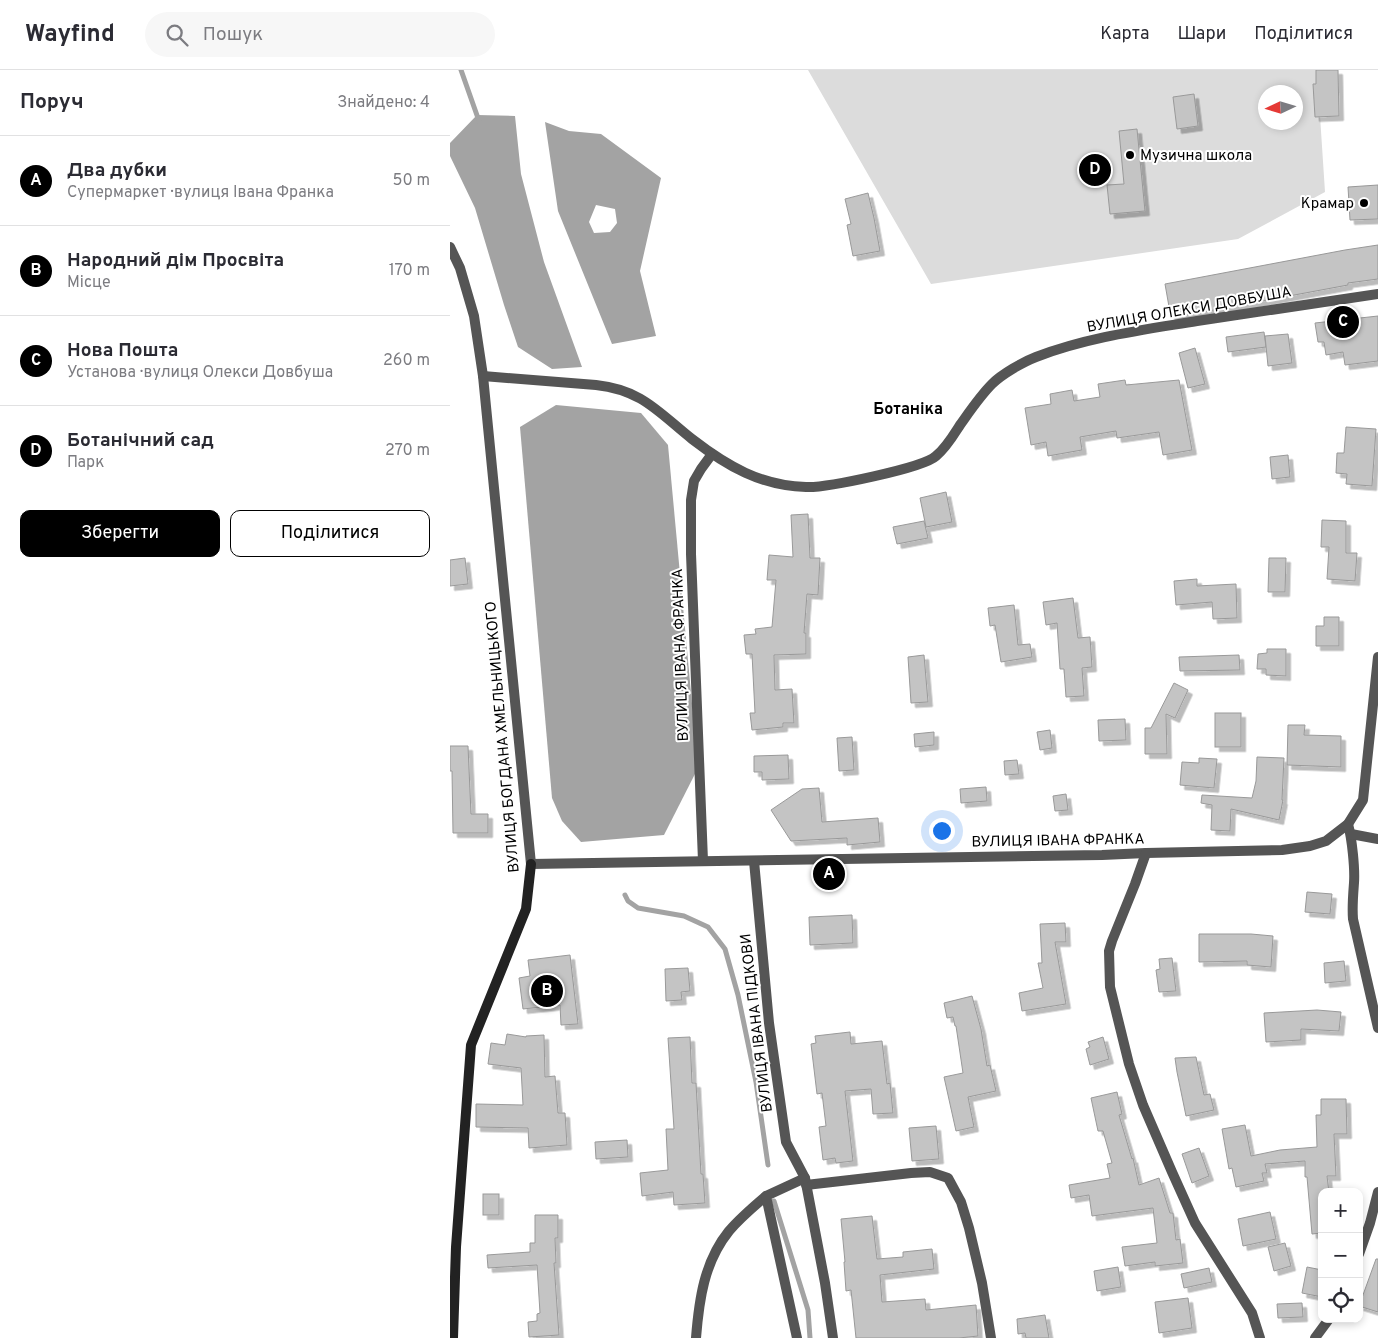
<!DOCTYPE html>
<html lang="uk">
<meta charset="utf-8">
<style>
body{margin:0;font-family:Overpass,sans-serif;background:#f7f7f7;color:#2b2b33}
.controls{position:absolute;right:15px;bottom:15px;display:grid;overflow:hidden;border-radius:10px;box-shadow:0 2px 8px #0003}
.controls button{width:45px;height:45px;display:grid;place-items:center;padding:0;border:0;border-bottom:1px solid #e1e1e2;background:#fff;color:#2b2b33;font:25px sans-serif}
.compass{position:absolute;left:808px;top:15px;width:45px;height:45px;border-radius:50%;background:#fff;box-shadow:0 2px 8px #0003;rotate:266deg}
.you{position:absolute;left:491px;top:760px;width:18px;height:18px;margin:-12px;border:4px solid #fff;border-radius:50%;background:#1a73e8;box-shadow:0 0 0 8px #1a73e833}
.badge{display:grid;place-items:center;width:32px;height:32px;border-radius:50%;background:#000;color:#fff;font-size:16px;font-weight:700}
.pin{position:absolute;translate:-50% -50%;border:2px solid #fff;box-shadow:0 1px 5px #0006}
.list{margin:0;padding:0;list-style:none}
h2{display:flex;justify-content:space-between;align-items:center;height:65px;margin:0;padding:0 20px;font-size:21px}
h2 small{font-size:16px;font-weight:400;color:#7c7c81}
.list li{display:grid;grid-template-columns:32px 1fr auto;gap:15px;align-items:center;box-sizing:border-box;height:90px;padding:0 20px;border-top:1px solid #e1e1e2}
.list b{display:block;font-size:19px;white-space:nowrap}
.list p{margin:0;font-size:16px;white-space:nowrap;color:#7c7c81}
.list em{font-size:16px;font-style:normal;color:#7c7c81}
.actions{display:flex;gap:10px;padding:15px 20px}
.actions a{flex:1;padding:11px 0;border:1px solid #000;border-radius:10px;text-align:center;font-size:18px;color:#000}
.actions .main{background:#000;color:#fff}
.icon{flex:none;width:28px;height:28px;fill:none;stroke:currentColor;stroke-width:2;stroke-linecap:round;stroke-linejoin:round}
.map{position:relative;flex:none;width:928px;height:1268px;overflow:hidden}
header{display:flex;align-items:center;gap:30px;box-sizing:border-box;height:70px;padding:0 25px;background:#fff;border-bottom:1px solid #e1e1e2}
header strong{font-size:24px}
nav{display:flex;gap:28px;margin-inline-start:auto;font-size:18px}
.search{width:350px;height:45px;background:#f7f7f7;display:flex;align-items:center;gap:12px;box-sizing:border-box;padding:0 18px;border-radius:28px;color:#7c7c81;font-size:19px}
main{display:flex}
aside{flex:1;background:#fff}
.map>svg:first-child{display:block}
.green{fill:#dcdcdc;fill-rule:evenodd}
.water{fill:#a3a3a3;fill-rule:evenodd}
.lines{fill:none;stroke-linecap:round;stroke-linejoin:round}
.stream{stroke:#a3a3a3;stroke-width:5}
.building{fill:#c4c4c4;stroke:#999;filter:url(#shadow)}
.street{stroke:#555;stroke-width:10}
.secondary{stroke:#222;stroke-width:10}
.poi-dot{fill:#000;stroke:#fff;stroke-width:2}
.labels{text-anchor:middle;stroke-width:4;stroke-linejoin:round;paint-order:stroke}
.poi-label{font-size:15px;fill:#000;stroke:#fff;text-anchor:start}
.street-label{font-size:15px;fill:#000;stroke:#fff}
.neighbourhood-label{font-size:16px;font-weight:bold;fill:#000;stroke:#fff}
</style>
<header>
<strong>Wayfind</strong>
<div class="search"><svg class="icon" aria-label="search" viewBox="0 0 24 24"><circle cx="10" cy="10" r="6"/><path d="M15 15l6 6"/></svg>Пошук</div>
<nav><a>Карта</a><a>Шари</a><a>Поділитися</a></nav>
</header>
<main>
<aside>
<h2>Поруч<small>Знайдено: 4</small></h2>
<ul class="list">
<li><span class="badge">A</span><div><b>Два дубки</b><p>Супермаркет · вулиця Івана Франка</p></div><em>50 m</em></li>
<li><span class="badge">B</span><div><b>Народний дім Просвіта</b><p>Місце</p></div><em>170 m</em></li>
<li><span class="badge">C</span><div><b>Нова Пошта</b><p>Установа · вулиця Олекси Довбуша</p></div><em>260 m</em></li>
<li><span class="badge">D</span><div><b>Ботанічний сад</b><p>Парк</p></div><em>270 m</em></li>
</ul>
<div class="actions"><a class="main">Зберегти</a><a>Поділитися</a></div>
</aside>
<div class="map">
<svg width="928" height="1268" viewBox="0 0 928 1268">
<defs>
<filter id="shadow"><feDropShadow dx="4.5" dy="4.5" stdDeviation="0" flood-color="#0004"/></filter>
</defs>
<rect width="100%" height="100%" fill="#fff"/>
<path class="green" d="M358,0H867L875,122L788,169L481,214ZM816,22H846V52H816Z"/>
<g class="water">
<path d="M27,45L65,46L71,104L94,192L132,297L102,299L68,277L54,235L25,138L0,86V73Z"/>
<path d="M95,52L119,61L151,64L211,108L190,201L206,266L162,274L108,141ZM146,135L165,139L167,153L160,162L144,163L139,152Z"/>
<path d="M106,335L191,343L218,375L248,698L214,765L131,772L112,751L102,728L70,357Z"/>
</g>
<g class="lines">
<g class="stream">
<path d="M11,0L29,51"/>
<path d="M175,825L178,831L188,838L234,846L258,857L275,879L288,925L306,1012L318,1095"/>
<path d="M324,1131L358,1240L360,1268"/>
</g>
</g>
<g class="building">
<path d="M866,0H888L889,46L865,47L863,14H866Z"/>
<path d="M744,24L748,56L727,59L723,27Z"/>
<path d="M687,59L695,141L660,144L657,115L674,114L669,61Z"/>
<path d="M928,115V149L900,150L898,117Z"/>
<path d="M418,123L424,148L430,181L403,186L397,155L401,154L395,129Z"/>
<path d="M928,175V209L898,213V215L721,248L715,214L895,180Z"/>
<path d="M928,246V291L895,295L893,282L876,285L874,272H868L865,253Z"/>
<path d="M814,262L816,277L778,282L776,267Z"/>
<path d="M838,264L842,293L818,296L815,266Z"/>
<path d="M745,278L755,314L738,318L729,283Z"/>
<path d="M675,310L676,315L729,310L742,380L713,385L709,362L667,368L666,361L630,367L632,380L598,386L596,372L581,375L575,338L601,334L600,324L622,320L624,331L650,327L648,314Z"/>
<path d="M896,357L926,359L922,416L896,414L897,404L886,403L887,383H894Z"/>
<path d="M838,385L840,407L822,409L820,387Z"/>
<path d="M496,422L502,452L476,457L470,428Z"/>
<path d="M358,444L360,488H370L368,525L357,524L354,563H356V584L324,585L325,620L342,619L344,653H333V657L302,660L300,643H305L302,584H296L294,565L306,564L305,559L322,557L326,510H317L319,485L343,487L341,445Z"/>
<path d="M872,450L896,451V483H907L905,511L877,509L879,477H871Z"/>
<path d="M474,451L478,468L447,474L443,457Z"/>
<path d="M15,488L18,514L0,516V490Z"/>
<path d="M819,488H836L835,522H818Z"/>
<path d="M747,509V516L786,514L787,548L763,549L762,532L726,535L724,511Z"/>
<path d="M623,528L628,568L640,567L642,597L632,598L634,626L616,627L614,599H610L607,553L596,555L593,532Z"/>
<path d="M564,535L568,575L580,574L582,587L551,592L545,555L540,556L538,538Z"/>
<path d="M874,547H889V576H866V556H874Z"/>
<path d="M817,579H836V606L816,605V599H807L808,584L817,583Z"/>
<path d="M474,585L478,632L461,633L458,587Z"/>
<path d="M789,585L790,600L730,601L729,587Z"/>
<path d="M724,613L738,620L725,648L716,644L717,684H695V658H701Z"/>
<rect x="765" y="643" width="26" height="34"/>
<path d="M675,649L676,670L649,671L648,650Z"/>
<path d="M838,655H855L854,665L891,666V697L837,695Z"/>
<path d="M600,660L602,678L590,680L587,662Z"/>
<path d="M484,662V675L465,677L464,664Z"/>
<path d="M402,667L404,700L389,701L387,668Z"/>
<path d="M0,676H18L21,744H38V763H3L2,701H0Z"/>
<path d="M338,685L339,709L312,710V702H304V686Z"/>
<path d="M807,687L834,688L832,730H833L829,750L781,739L780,761L761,760L762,735L751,733L752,725L802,728L806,711Z"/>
<path d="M749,688L767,689L764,718L730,715L732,692L749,693Z"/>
<path d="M567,690L569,704L555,705L554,691Z"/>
<path d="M536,717L537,731L511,733L510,719Z"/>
<path d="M369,718L372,752L428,748L430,772L397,775V768L341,771L321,740L352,719Z"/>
<path d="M616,724L618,740L605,741L603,726Z"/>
<path d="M857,822L882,824L880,844L855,842Z"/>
<path d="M402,845L403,873L360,875L359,847Z"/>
<path d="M615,853L616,872H605L616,934L572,941L569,923L593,918L588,893H592L590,854Z"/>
<path d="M749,864H801L823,866L821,897L797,895V891L749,892Z"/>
<path d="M120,885L128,954L111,955L110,935L73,939L69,908L80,906L78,890Z"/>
<path d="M722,888L726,921L709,922L706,900L710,899L709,889Z"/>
<path d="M894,891L896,911L875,913L874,893Z"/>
<path d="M238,898L240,921L231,922L232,930L216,931L215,899Z"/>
<path d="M522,926L531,959L537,996L540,995L546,1021L518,1027L524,1057L506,1061L494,1007L513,1003L506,956H505L503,947L497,948L494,933Z"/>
<path d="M867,940L891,942L889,961L851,959V970L816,972L814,943Z"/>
<path d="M400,962L401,974L432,971L437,1014L440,1013L443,1043L423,1044L421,1019L395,1021L403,1091L386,1093L385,1088L373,1090L369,1057L376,1056L372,1023L367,1024L361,974L366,973L365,966Z"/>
<path d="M57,964L76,967V966L94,965L95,1007L105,1006L108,1043H115L117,1075L79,1078L78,1058L26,1057V1034L73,1035L71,998L38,994L41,973L55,975Z"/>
<path d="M240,967L242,1013H246L251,1104H253L255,1133L224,1135L223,1122L192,1126L190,1103L218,1100L216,1059H224L218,968Z"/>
<path d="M653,967L659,989L640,995L636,979L640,977L638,972Z"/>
<path d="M746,987L754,1025L760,1024L764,1040L736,1046L727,1002L725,988Z"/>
<path d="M667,1022L672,1044L669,1045L682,1089L683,1088L689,1115L709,1108L720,1143H723L726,1170L730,1169L733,1193L705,1196V1192L675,1196L672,1177L707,1173L703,1138L642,1146L639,1125L621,1128L619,1115L660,1108L657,1094L662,1093L653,1061H648L641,1028Z"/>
<path d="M871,1029H896L897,1064H884L886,1106H877L879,1122H872V1163L862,1164L857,1107H855V1091L815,1094L817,1103H812L814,1111L786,1117L782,1098L779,1099L772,1059L795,1055L801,1086L830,1080L867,1077L866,1045H871Z"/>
<path d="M486,1056L489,1089L462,1091L459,1058Z"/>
<path d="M177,1070L178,1087L146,1089L145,1072Z"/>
<path d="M749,1078L759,1106L742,1113L732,1084Z"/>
<rect x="33" y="1124" width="16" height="21"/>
<path d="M820,1142L826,1169L793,1176L788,1149Z"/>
<path d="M85,1145H108V1168H105L106,1193H104L109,1265L79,1267L78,1252L87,1251V1244L90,1243L87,1195L38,1198L37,1185L80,1182V1173H85Z"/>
<path d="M422,1146L427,1189L453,1187V1182L482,1179L484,1199L430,1205L432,1232L475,1229L476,1240L526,1235L528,1266L509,1268H406L401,1220L396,1221L394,1192H395L391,1149Z"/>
<path d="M835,1173L841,1196L824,1201L818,1177Z"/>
<path d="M926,1189H928V1242L909,1236Z"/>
<path d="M668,1197L671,1217L647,1221L644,1201Z"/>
<path d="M857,1197L872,1200V1227L852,1223Z"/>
<path d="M759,1198L762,1212L734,1218L731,1204Z"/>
<path d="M738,1228L742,1258L709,1263L705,1232Z"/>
<path d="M852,1233L853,1247L828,1248L827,1234Z"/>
<path d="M595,1245L599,1268H576L575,1263L568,1264L567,1249Z"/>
</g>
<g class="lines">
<g class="street">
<path d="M0,177L10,198L24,246L33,306L81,794L652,785L696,783L832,780L860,776L876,771L898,754L913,730L928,587"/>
<path d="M33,306L146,315C192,320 208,342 242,369C277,396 311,416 356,417C376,418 473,398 486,386C496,378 503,366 510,355C520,341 530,326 542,314C552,304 573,292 586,287C638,267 693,260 747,251C808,242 868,233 928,224"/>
<path d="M898,754C902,769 905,798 904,813C903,826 902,837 903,849L928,958"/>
<path d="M901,764L928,769"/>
<path d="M696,783L685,814L662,871L659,881L660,917L679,994L693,1035L722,1102L745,1153L802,1243L810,1268"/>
<path d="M253,791L241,484V430L244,411L251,399L262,384"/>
<path d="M304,791L319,953L336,1072L355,1108L375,1213L383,1268"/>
<path d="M356,1115L461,1103L480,1102L498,1108L511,1132L519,1158L532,1213L541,1268"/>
<path d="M909,1184L920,1153L928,1122"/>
<path d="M246,1268C249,1230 254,1192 279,1161C290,1148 303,1137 316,1126"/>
<path d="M347,1268L316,1126L355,1108"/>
<path d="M865,1268L879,1249"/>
</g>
<path class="secondary" d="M3,1268L6,1177L21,975L76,839L81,794"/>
</g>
<g class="poi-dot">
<circle cx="680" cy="85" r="5"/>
<circle cx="914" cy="133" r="5"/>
</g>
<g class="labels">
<g class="poi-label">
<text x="690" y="90">Музична школа</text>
<text x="904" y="138" text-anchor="end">Крамар</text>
</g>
<g class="street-label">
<text transform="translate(739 239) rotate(-10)" y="5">ВУЛИЦЯ ОЛЕКСИ ДОВБУША</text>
<text transform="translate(230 585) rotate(-92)" y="5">ВУЛИЦЯ ІВАНА ФРАНКА</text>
<text transform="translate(52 667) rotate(-95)" y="5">ВУЛИЦЯ БОГДАНА ХМЕЛЬНИЦЬКОГО</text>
<text transform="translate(608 770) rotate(-1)" y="5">ВУЛИЦЯ ІВАНА ФРАНКА</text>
<text transform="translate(306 953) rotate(-97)" y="5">ВУЛИЦЯ ІВАНА ПІДКОВИ</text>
</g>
<g class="neighbourhood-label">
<text x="458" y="344">Ботаніка</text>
</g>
</g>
</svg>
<div class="controls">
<button>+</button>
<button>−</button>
<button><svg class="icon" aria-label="locate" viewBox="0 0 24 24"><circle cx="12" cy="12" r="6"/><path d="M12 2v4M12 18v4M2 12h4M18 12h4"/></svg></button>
</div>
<svg class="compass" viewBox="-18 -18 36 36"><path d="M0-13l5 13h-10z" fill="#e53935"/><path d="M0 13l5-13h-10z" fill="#7c7c81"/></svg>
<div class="you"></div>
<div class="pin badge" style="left:379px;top:804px">A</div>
<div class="pin badge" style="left:97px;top:921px">B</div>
<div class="pin badge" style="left:893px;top:252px">C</div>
<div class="pin badge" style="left:645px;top:100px">D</div>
</div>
</main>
